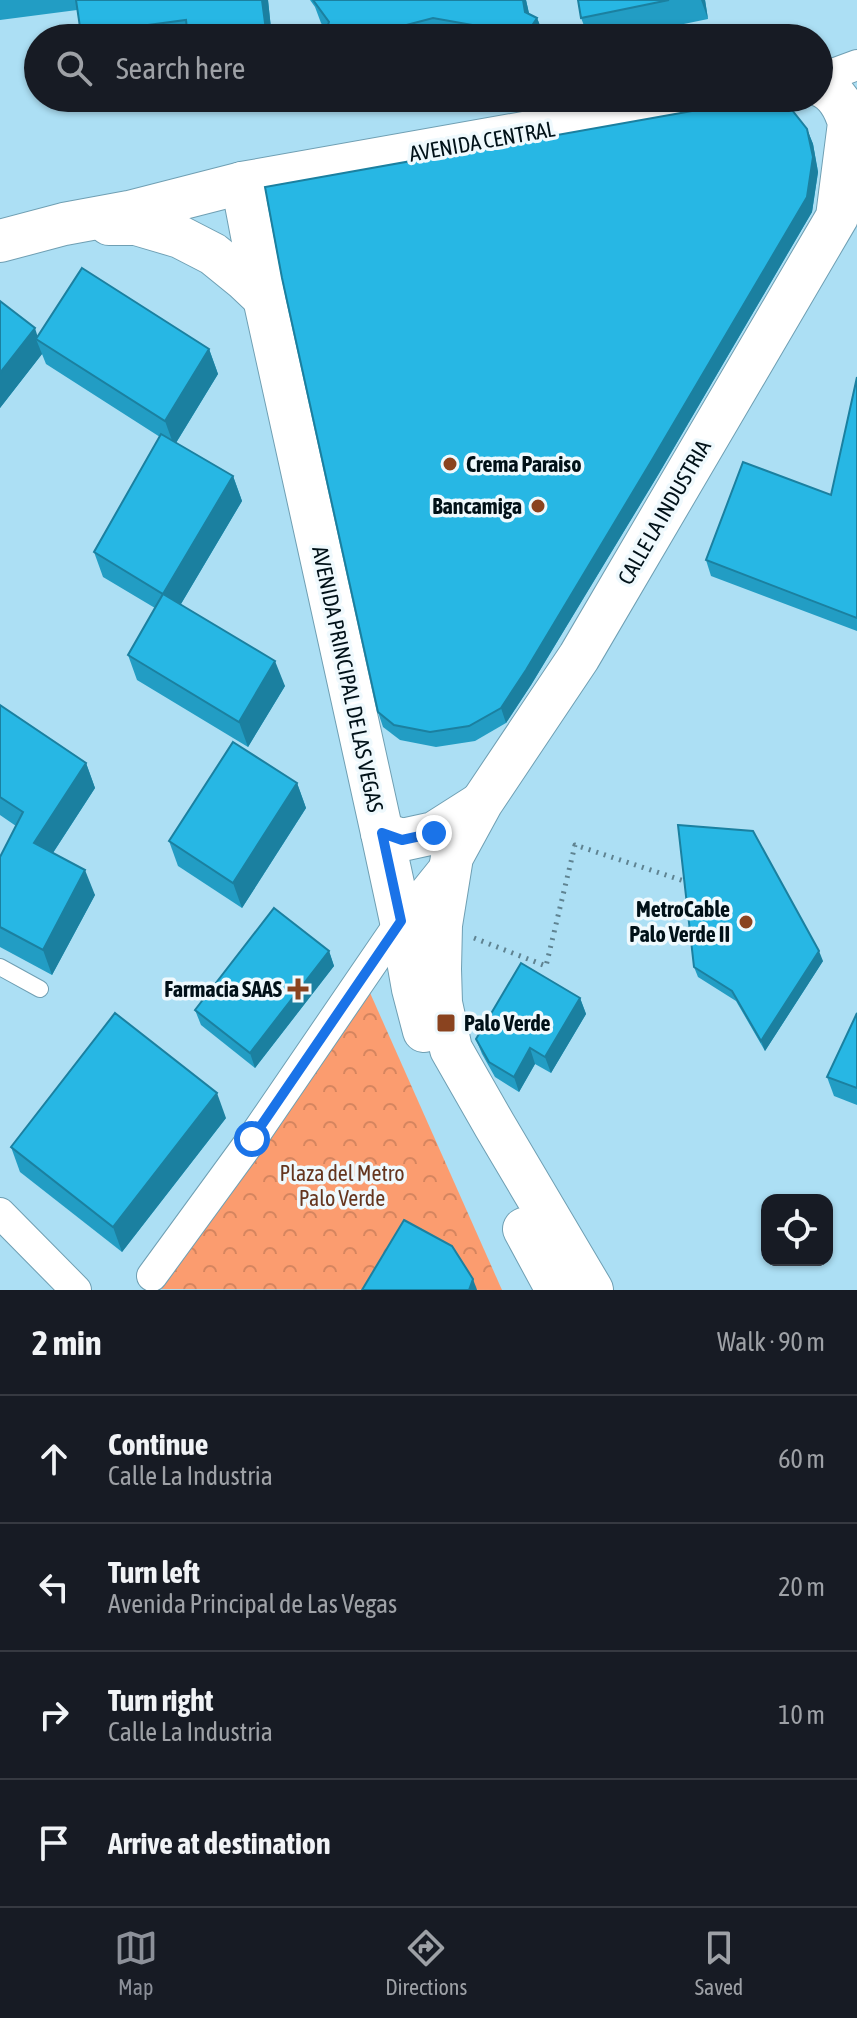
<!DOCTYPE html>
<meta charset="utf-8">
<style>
body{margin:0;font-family:"Asap Condensed",sans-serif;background:#242831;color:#f1f3f6}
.controls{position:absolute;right:24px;bottom:24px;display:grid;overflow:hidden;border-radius:16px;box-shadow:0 2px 6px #0004}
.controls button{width:72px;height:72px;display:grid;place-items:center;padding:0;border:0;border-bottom:2px solid #363941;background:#171b24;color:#f1f3f6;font:40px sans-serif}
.stop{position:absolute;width:24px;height:24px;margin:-18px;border:6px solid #1a73e8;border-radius:50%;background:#fff}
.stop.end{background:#1a73e8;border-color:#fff;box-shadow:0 2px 8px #0008}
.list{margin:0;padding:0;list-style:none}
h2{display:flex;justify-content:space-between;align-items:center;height:104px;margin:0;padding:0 32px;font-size:34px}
h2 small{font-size:26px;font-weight:400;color:#9ea1a6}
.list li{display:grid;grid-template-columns:52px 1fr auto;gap:24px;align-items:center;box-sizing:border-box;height:128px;padding:0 32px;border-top:2px solid #363941}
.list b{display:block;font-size:30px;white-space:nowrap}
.list p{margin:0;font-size:26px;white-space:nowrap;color:#9ea1a6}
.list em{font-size:26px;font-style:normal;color:#9ea1a6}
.icon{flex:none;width:44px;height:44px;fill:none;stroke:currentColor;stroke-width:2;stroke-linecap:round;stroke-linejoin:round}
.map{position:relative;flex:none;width:857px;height:1290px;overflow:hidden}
.search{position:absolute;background:#171b24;box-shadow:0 2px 6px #0004;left:24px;right:24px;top:24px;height:88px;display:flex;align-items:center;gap:20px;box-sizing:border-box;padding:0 28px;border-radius:44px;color:#9ea1a6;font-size:30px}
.sheet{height:616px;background:#171b24}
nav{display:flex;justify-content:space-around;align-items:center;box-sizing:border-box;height:112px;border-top:2px solid #363941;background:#171b24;font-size:22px;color:#9ea1a6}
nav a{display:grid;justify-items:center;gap:4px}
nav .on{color:#8c9099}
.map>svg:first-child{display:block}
.park{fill:url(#park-crowns)}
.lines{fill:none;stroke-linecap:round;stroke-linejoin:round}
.lane-casing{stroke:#6f9fb3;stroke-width:18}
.street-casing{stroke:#6f9fb3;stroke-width:32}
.secondary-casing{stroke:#6f9fb3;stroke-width:44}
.path{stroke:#5f8391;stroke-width:5;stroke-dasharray:2 6;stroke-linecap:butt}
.lane{stroke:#fff;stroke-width:16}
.street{stroke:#fff;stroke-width:30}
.secondary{stroke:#fff;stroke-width:42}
.wall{fill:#229dc4}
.shaded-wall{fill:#1b80a0}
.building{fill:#27b7e4;stroke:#1b80a0;stroke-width:2}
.route{stroke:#1a73e8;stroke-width:10}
.poi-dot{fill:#8a431f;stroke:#eff9fd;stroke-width:3}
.labels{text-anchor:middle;stroke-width:7;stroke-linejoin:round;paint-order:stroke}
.street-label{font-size:22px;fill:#011118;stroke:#eff9fd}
.poi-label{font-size:22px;font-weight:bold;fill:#011118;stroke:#eff9fd;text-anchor:end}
.park-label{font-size:22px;fill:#65351e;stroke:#eff9fd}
</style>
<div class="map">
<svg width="857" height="1290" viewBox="0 0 857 1290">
<defs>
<pattern id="park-crowns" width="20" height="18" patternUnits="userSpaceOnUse" patternTransform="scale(2)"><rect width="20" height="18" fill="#fb9c6f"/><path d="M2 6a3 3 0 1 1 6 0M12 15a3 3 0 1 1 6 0" fill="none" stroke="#d5855f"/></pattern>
</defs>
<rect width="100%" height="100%" fill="#acdff4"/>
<path class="park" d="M367,986L502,1290L143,1289L273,1103Z"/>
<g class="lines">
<defs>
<path id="lane" d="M0,967L40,989"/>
<g id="street">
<path d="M819,79L857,65"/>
<path d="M0,1213L76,1290"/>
<path d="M152,1276L252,1139L401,921L451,859"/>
</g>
<g id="secondary">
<path d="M242,183L264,298L382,833L401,921L413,989L424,1031"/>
<path d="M109,224H136L180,237L213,254L245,280L264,298"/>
<path d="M0,241L64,224L129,212L242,183L721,98"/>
<path d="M382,833L402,840L434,833L478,805"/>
<path d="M524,1229L557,1290"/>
<path d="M592,1290L495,1126L451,1049L441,1003L440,969L441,925L452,857L482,802L579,657L837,217L849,123C844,106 836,91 819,85"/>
</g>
</defs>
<use href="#lane" class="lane-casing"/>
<use href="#street" class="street-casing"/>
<use href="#secondary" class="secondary-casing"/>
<path class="path" d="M474,938L546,966L575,845L687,882"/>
<use href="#lane" class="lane"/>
<use href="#street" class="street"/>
<use href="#secondary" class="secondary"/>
</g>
<g class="wall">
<path d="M0,0H268L272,38H82L77,10L0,20Z"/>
<path d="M310,0H526L529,14L537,18L545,38H323L326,30L321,23L315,7Z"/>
<path d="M578,0H705L708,19L616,38H589L581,18Z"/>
<path d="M198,98H280V100L202,110Z"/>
<path d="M332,98H357L350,110Z"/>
<path d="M731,101L807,129L813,144L818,172L812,212L658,475L531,685L506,723L475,741L436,747L400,740L383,727L378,712L720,106Z"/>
<path d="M0,301L38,337L209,349L218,374L176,443L233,476L242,501L181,604L285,686L248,747L137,680L128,655L155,608L103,577L94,552L160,437L46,364L42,354L0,408Z"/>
<path d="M857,377V631L711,576L706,560L831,495Z"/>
<path d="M0,705L86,763L95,788L53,853L95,895L52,975L0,947V857L16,826L0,815Z"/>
<path d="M297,783L306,808L242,908L178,866L169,841Z"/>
<path d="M329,951L334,966L255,1068L201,1025L195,1010Z"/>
<path d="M823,961L765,1051L736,1001L698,977L694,967Z"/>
<path d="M580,998L586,1014L551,1073L535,1064L519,1092L495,1077L482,1054L476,1039Z"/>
<path d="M857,1013V1105L834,1096L827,1077Z"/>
<path d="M226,1118L122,1252L20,1172L11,1147Z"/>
</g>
<g class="shaded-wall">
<path d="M262,0H268L272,38H267Z"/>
<path d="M523,0H526L532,26L537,18L545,38H524L525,12Z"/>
<path d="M701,0H705L708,19Z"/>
<path d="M399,27L403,38H384Z"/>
<path d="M346,98H357L350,110Z"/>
<path d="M807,129L813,144L818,172L812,212L658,475L531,685L506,723L501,708Z"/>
<path d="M35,328L39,341L36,339L42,354L0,408V373Z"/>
<path d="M209,349L218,374L174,446L165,421Z"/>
<path d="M233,476L242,501L172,619L163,594Z"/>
<path d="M275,661L285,686L248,747L239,722Z"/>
<path d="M86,763L95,788L43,868L34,843Z"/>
<path d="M297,783L306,808L242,908L233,883Z"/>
<path d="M85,870L95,895L52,975L43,950Z"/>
<path d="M329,951L334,966L255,1068L250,1053Z"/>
<path d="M819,951L823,961L765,1051L761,1041Z"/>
<path d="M580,998L586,1014L551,1073L545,1057Z"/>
<path d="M530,1048L535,1064L519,1092L514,1077Z"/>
<path d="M217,1093L226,1118L122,1252L113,1227Z"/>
<path d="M473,1279L477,1290H469Z"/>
</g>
<g class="building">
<path d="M76,0H262L267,38H188L186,20L81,34Z"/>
<path d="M313,0H523L525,12L537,18L524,38H505L489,28L433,18L399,27L384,38H323L329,22Z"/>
<path d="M578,0H669L581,18Z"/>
<path d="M733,98H781L784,100L807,129L813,157L807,197L652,460L526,670L501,708L469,726L430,732L394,725L378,712L282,278L265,187L720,106L731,101Z"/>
<path d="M82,268L209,349L165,421L36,339Z"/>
<path d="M0,301L35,328L0,373Z"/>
<path d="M857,377V618L706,560L743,462L831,495Z"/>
<path d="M161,434L233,476L163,594L94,552Z"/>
<path d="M163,594L275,661L239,722L128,655Z"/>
<path d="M0,705L86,763L34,843L85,870L43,950L0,927V857L23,812L0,797Z"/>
<path d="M233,742L297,783L233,883L169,841Z"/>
<path d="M678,825L753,831L819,951L761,1041L732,991L694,967Z"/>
<path d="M274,908L329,951L250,1053L195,1010Z"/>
<path d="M521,963L580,998L545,1057L530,1048L514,1077L489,1062L476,1039Z"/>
<path d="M115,1013L217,1093L113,1227L11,1147Z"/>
<path d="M857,1013V1088L827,1077Z"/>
<path d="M404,1220L452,1246L473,1279L469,1290H362Z"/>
</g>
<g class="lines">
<path class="route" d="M252,1139L401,921L382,833L402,840L434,833"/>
</g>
<g class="poi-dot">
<circle cx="450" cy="464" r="8"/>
<circle cx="538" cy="506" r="8"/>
<circle cx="746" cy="922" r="8"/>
<path d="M294 977h8v8h8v8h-8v8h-8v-8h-8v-8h8z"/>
<rect x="436" y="1013" width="20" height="20" rx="4"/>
</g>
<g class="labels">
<g class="street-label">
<text transform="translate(482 141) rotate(-10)" y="8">AVENIDA CENTRAL</text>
<text transform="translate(664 512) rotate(-60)" y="8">CALLE LA INDUSTRIA</text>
<text transform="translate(348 679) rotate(78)" y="8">AVENIDA PRINCIPAL DE LAS VEGAS</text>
</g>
<g class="poi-label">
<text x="466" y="472" text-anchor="start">Crema Paraiso</text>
<text x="522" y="514">Bancamiga</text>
<text x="730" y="917">MetroCable<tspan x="730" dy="25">Palo Verde II</tspan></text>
<text x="282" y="997">Farmacia SAAS</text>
<text x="464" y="1031" text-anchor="start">Palo Verde</text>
</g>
<g class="park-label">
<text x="342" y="1181">Plaza del Metro<tspan x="342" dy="25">Palo Verde</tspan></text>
</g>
</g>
</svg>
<div class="controls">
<button><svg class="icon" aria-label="locate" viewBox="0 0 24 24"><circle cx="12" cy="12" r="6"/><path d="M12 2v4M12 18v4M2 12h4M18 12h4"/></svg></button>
</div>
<div class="stop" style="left:252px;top:1139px"></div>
<div class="stop end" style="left:434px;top:833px"></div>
<div class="search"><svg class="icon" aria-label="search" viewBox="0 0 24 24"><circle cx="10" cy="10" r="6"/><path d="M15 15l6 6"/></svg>Search here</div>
</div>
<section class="sheet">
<h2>2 min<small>Walk · 90 m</small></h2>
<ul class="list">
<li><svg class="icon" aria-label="ahead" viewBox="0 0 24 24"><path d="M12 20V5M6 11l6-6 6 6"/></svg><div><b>Continue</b><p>Calle La Industria</p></div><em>60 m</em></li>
<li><svg class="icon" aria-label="left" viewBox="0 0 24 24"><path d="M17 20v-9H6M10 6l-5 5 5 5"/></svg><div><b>Turn left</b><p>Avenida Principal de Las Vegas</p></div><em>20 m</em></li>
<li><svg class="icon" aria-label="right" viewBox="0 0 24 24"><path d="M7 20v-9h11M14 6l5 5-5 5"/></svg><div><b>Turn right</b><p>Calle La Industria</p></div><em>10 m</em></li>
<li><svg class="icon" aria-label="arrive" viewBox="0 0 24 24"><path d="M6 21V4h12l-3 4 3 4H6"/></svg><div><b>Arrive at destination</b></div></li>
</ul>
</section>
<nav>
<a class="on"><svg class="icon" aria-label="map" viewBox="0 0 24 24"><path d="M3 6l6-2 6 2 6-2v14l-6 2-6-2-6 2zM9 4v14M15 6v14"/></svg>Map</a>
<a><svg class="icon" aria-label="directions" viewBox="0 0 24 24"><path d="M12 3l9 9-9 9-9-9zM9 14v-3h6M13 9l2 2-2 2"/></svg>Directions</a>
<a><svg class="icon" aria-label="saved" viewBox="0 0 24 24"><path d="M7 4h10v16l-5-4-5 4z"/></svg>Saved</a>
</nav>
